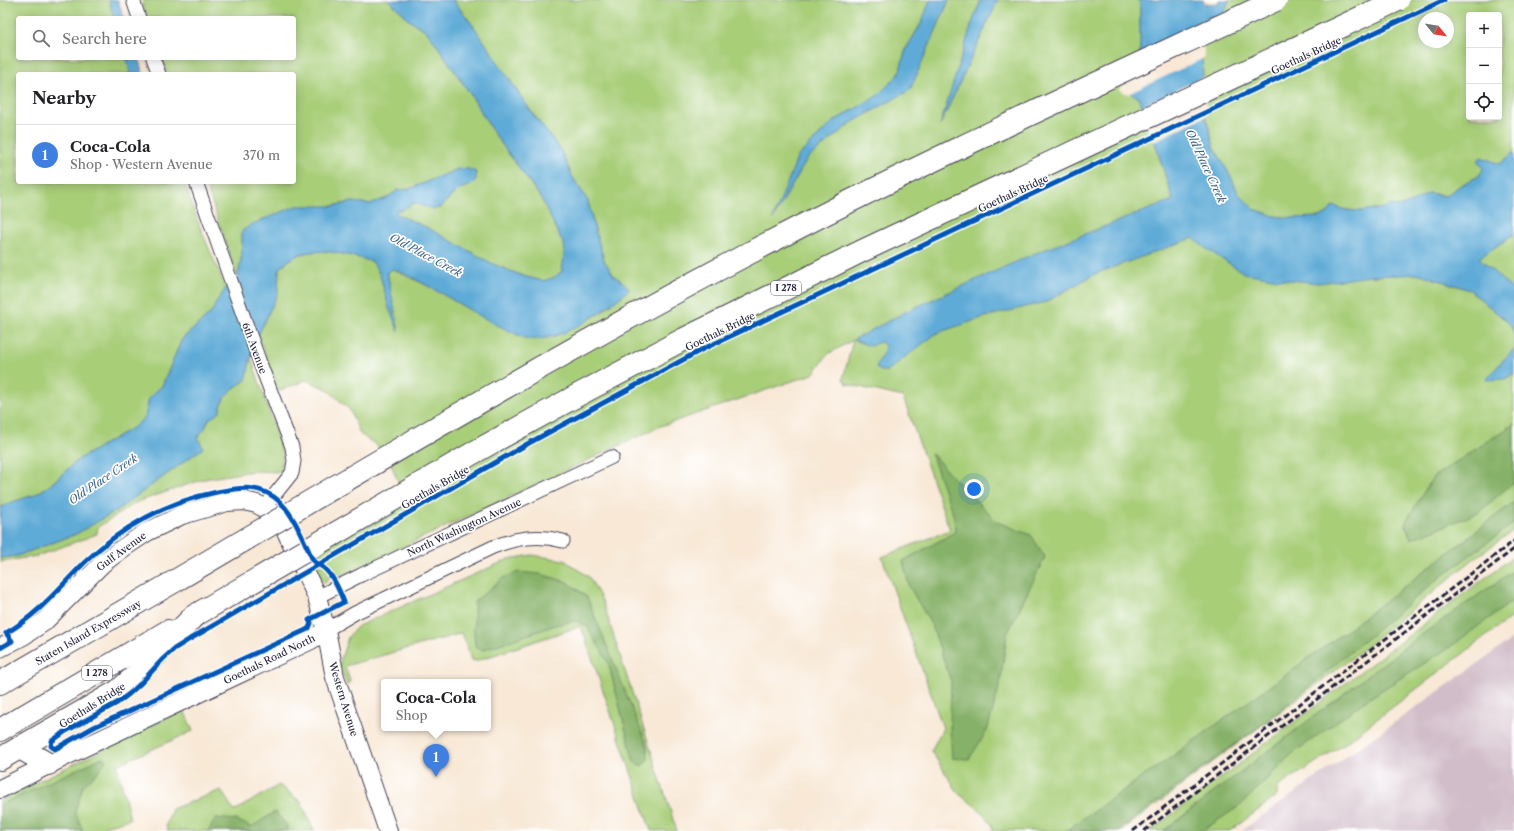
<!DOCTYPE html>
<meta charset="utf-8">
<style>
body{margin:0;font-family:"Libre Caslon Text",serif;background:#f2f2f2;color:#202124}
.controls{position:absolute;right:12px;top:12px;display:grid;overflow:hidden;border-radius:4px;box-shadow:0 2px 10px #0003}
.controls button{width:36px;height:36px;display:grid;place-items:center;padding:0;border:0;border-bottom:1px solid #e0e0e0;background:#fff;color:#202124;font:20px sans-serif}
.compass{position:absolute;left:1418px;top:12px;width:36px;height:36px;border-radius:50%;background:#fff;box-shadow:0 2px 10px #0003;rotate:120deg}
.you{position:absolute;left:974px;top:489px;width:14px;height:14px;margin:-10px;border:3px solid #fff;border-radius:50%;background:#1a73e8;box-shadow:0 0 0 6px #1a73e833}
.badge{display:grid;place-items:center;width:26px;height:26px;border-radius:50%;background:#d1495b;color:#fff;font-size:13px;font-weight:700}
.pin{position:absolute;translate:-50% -33px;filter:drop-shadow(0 1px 2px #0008)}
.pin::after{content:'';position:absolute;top:21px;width:14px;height:12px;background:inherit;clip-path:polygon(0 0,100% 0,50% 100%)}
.popup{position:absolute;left:381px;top:679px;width:110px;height:52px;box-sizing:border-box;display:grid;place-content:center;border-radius:4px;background:#fff;filter:drop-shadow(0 1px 3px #0005);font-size:13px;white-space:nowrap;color:#757577}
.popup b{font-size:15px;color:#202124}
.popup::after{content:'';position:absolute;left:50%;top:100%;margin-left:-8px;border:8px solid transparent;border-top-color:#fff}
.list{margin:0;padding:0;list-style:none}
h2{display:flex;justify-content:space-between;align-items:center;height:52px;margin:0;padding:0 16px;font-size:17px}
h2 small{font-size:13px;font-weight:400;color:#757577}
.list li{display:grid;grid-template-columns:26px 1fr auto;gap:12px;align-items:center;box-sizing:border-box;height:60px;padding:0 16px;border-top:1px solid #e0e0e0}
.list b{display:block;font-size:15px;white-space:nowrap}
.list p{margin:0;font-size:13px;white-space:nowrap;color:#757577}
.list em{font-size:13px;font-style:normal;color:#757577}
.icon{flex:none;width:22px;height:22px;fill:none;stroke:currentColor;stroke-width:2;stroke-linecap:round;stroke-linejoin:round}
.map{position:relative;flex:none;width:1514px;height:831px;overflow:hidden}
.search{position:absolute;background:#fff;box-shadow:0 2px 10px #0003;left:16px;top:16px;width:280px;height:44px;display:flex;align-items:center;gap:10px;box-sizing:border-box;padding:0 14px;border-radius:4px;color:#757577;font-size:15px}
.panel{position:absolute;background:#fff;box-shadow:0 2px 10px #0003;left:16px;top:72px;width:280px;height:112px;border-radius:4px}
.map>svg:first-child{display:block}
.industrial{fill:#d1bdc9}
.green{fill:#a8ce78;stroke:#65785a;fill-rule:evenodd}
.forest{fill:#86b168;stroke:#546a52}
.water{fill:#5eabd7;stroke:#406689}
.pier{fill:#f8e8d5}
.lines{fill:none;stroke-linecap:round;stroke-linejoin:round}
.street-casing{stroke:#424052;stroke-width:15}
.secondary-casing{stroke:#424052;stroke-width:20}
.highway-casing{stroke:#424052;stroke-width:24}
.street{stroke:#fff;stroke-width:13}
.secondary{stroke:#fff;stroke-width:18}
.highway{stroke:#fff;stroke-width:22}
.rail{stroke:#22223b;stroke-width:3;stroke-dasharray:6 3;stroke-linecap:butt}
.highway-bridge-casing{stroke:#424052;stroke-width:24;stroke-linecap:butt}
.highway-bridge{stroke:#fff;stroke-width:22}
.cycleway-casing{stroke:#fff;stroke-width:8}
.cycleway{stroke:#0057b8;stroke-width:5}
.labels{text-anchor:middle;stroke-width:3.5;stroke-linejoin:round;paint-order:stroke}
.shield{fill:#fff;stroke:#646476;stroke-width:1}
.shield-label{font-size:9px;font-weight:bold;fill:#22223b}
.street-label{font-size:10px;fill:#22223b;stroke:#fff}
.water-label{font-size:11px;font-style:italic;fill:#3d6081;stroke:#fff}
</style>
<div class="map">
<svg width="1514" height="831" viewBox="0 0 1514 831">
<rect width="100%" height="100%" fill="#fff"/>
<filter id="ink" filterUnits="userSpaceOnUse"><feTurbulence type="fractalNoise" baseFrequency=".025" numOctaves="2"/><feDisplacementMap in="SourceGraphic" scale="8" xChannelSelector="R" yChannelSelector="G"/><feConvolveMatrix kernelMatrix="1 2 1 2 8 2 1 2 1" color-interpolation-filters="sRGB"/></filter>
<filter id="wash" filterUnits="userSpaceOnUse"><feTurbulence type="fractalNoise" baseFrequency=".012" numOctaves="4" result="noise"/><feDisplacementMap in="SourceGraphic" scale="16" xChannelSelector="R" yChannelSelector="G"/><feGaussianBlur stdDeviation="0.9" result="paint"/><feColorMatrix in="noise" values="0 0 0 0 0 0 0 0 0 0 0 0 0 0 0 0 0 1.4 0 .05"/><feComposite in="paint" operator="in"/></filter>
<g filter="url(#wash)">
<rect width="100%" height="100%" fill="#f8e8d5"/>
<path class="industrial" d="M1514,638V831H1241Z"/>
<g class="green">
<path d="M0,0H109L114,18H18V58H127L130,74H18V182H184L201,230L226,288L217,301L211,313L182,339L162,386L149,398L146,417L134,427L79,459L49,486L34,495L12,502L0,508Z"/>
<path d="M143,0H388L404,14L407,19L425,30L434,41L471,95L493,132L541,198L565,247L562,271L555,277L543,281L523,276L493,264L426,227L397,215L395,210H402L414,203L422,206L440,208L458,190L470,185L458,169L409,189L398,190L387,198L370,204L352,202L333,206L321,207L242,232V254L238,279L205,182H294V74H167L161,58H294V18H147L142,4Z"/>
<path d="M453,0H930L922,22L906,49L899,74L877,96L834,121L798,156L775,215L807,159L851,123L910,90L949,0H981L973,20L942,121L998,0H1140V73L1138,97L1145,111L1173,200L1371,276L1420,274L1470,290L1510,324L1514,334V349L1496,368L1505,379L1514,373V530L1471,561L1361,651L1121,831H992L993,826L975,806L959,794L931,751L943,728L882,557L950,530L903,397L847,384L843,379L853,340L828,354L813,374L661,426L336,578L332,577L328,578L327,582H324L308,557L407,501L385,451L360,434L350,410L327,389L306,380L279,391L258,336L278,293L279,268C284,265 289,260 294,257C317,245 350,255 373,262L380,275L389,308L398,329L387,271L393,269L430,287L490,321L527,339L600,314L629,289L623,282L614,276L604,260L594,226L588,201L572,176L560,149L530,110L475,28Z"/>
<path d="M1229,0H1514V152L1500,164L1483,169L1479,176L1461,185L1445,196L1428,193L1417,200L1399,207L1392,205L1384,208L1360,211L1346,210L1333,206L1328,213L1320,217L1291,218L1274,216L1254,209L1238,193L1232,179L1214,147L1204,110L1201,23L1208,17H1223ZM1469,15H1499V117H1469ZM1424,18H1448V42H1424Z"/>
<path d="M1514,234V291L1479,258Z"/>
<path d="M251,357L283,454L281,472L253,471L204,479L137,502L98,527L97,534L37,556L0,562V558L17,556L76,534L116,511L203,448L198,437L205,428L209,419L219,413L224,398L234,388L246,380Z"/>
<path d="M532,555L564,560L589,577L602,600L677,831H651L581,626L476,661L471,660L462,633L345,666L350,681L347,685L339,665L348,637L358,626L509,559Z"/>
<path d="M1514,556V615L1344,744L1278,787L1277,796L1230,831H1150Z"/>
<path d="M184,710L193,731L117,765L130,819L104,826L105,831H0V800Z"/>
<path d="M279,785L301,802L314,831H168L166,825L172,809L221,790L234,811Z"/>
</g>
<g class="forest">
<path d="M1514,424V482L1478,513L1411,539L1405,523L1433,477Z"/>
<path d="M931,453L951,475L997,522L1031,535L1045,557L1007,634L1000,684L987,731L969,759L952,758L950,728L951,681L932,626L909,586L903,561L955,532L954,517Z"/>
<path d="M1514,502V523L1439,578L1276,714L1117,831H1065L1170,758L1349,629Z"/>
<path d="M1514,570V600L1450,647L1368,699L1292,754L1241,805L1202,831H1163L1417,638Z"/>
<path d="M518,572L540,574L568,582L587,597L647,745L648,759L642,766L634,762L608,662L587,626L575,621L556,625L482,650L476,648C472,633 475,618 474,602L503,578Z"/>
<path d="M103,757L106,760L100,770L83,786L75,812L83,831H0V805Z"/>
<path d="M275,812L287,825V831H208L216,818L236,820L251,827Z"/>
</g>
<g class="water">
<path d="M109,0H118L124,18H114Z"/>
<path d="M388,0H453L475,28L530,110L560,149L572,176L588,201L594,226L604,260L614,276L623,282L630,289C605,310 563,343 528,339C520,337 511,331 503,328C466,310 432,285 393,269L387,272L399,332L389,308L380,275L373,262C350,255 317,245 294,257C289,260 284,265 279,268L278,293L258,336L251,357L246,380L234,388L224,398L219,413L209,419L205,428L198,437L203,448L116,511L76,534L17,556L0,558V508L12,502L34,495L49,486L79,459L134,427L145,417L149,398L162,386L182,339L211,313L217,301L226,288L237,279L242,254V231L252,224L296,206H333L352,202L370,204L387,198L398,190L409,189L458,169H469L476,172V180L470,185L458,190L439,208L432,209L414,203L402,210H396L397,214L426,227L493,264L523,276L543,281L555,277L562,271L565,247L541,198L493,132L471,95L434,41L425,30L407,19L404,14Z"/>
<path d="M930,0H949L910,90L851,123L807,159L773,219L798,156L834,121L877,96L899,74L906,49L922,22Z"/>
<path d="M981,0H998L940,125L973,20Z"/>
<path d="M1140,0H1203L1205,4L1218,3L1219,0H1229L1223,17H1208L1201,23L1204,110L1214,147L1232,179L1238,193L1254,209L1274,216L1291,218L1320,217L1328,213L1333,206L1346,210L1360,211L1384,208L1392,205L1399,207L1417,200L1428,193L1446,196L1461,185L1479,176L1483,169L1478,161L1481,157L1500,164L1514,152V234L1479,258L1514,291V334L1510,324L1470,290L1420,274L1371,276L1319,283L1279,279L1244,273L1205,248L1193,238L1095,274L1046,302L985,317L937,333L887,371H881L876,367L884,351L885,345L880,342L870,346L853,340L905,312L1033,254L1173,200L1145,111L1138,97L1121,88L1140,73Z"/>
<path d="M127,58H138L143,74H130Z"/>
<path d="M1514,349V373L1505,379L1486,380L1496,368Z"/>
</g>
<g class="pier">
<path d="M1203,25L1204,58L1128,94L1120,90V87Z"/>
<path d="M1205,76L1206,110L1208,115L1152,142L1141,107Z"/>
</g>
</g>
<g filter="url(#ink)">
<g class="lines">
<defs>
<g id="street">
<path d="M133,0L139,18"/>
<path d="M153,58L159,74"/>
<path d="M196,182L260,363L292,447L294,461L292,473L264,508"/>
<path d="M317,597L361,575L612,457"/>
<path d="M326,630L355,613L493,547C516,538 538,534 563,541"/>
</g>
<g id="secondary">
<path d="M0,648L23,636L44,622L103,563L123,548L147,532L182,515L227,502L244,501L257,504L272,513L282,523L317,597L326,630L335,677L388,831"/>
<path d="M0,789L72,753L311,640L326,630"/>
</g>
<g id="highway">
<path d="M0,683L175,581"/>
<path d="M0,730L168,631"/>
<path d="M20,748L48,764"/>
<path d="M0,759L118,691L135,676L194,616"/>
</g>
</defs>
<use href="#street" class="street-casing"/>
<use href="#secondary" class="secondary-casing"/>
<use href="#highway" class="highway-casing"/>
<use href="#street" class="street"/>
<use href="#secondary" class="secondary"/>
<use href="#highway" class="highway"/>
<g class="rail">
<path d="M1133,831L1514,541"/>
<path d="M1144,831L1514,549"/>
</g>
<defs>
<g id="highway-bridge">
<path d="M175,581C362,471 548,359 740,258C915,165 1096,84 1276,0"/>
<path d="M194,616L473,453L578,395L684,339L862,251L1398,0"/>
</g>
</defs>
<use href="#highway-bridge" class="highway-bridge-casing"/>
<use href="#highway-bridge" class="highway-bridge"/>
<defs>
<path id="cycleway" d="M0,648L12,641L6,633C38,615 59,588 85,562C121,527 167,502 217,492C241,487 261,484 280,502C296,518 303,540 313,560C317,564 322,566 326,570C334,577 340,592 344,602L309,620L311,623L309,628L306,630L94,727L55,749L51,746L52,741L66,731L117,703L129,694L140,684L163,659L174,649L190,639L529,443L703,349L1444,0"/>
</defs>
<use href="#cycleway" class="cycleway-casing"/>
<use href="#cycleway" class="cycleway"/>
</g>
</g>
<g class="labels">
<g class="shield">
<rect x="771" y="281" width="30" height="14" rx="3"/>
<rect x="82" y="666" width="30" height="14" rx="3"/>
</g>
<g class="shield-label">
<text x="786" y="291">I 278</text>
<text x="97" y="676">I 278</text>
</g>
<g class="street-label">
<text transform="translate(1306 55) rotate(-25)" y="4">Goethals Bridge</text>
<text transform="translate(1013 193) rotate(-25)" y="4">Goethals Bridge</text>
<text transform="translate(720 331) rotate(-26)" y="4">Goethals Bridge</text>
<text transform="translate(255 348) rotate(70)" y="4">6th Avenue</text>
<text transform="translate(435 487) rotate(-30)" y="4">Goethals Bridge</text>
<text transform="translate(464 527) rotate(-25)" y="4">North Washington Avenue</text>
<text transform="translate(121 551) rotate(-36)" y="4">Gulf Avenue</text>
<text transform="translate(88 632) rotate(-30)" y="4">Staten Island Expressway</text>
<text transform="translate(269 659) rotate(-26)" y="4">Goethals Road North</text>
<text transform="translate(344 699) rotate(73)" y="4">Western Avenue</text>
<text transform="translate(92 705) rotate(-32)" y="4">Goethals Bridge</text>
</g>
<g class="water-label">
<text transform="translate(1206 166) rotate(65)" y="4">Old Place Creek</text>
<text transform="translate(426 255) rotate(28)" y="4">Old Place Creek</text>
<text transform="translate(103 479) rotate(-34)" y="4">Old Place Creek</text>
</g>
</g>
</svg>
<div class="controls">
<button>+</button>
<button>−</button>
<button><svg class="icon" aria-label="locate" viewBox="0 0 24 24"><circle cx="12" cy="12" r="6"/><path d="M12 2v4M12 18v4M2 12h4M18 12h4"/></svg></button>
</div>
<svg class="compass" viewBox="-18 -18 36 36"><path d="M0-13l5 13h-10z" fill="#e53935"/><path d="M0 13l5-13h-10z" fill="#757577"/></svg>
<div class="you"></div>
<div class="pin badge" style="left:436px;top:777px;background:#3f7fe0">1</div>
<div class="popup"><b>Coca-Cola</b>Shop</div>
<div class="search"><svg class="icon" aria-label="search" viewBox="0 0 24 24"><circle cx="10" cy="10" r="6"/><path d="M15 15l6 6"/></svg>Search here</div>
<section class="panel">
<h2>Nearby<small></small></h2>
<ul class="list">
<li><span class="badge" style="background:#3f7fe0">1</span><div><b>Coca-Cola</b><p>Shop · Western Avenue</p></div><em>370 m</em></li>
</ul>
</section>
</div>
